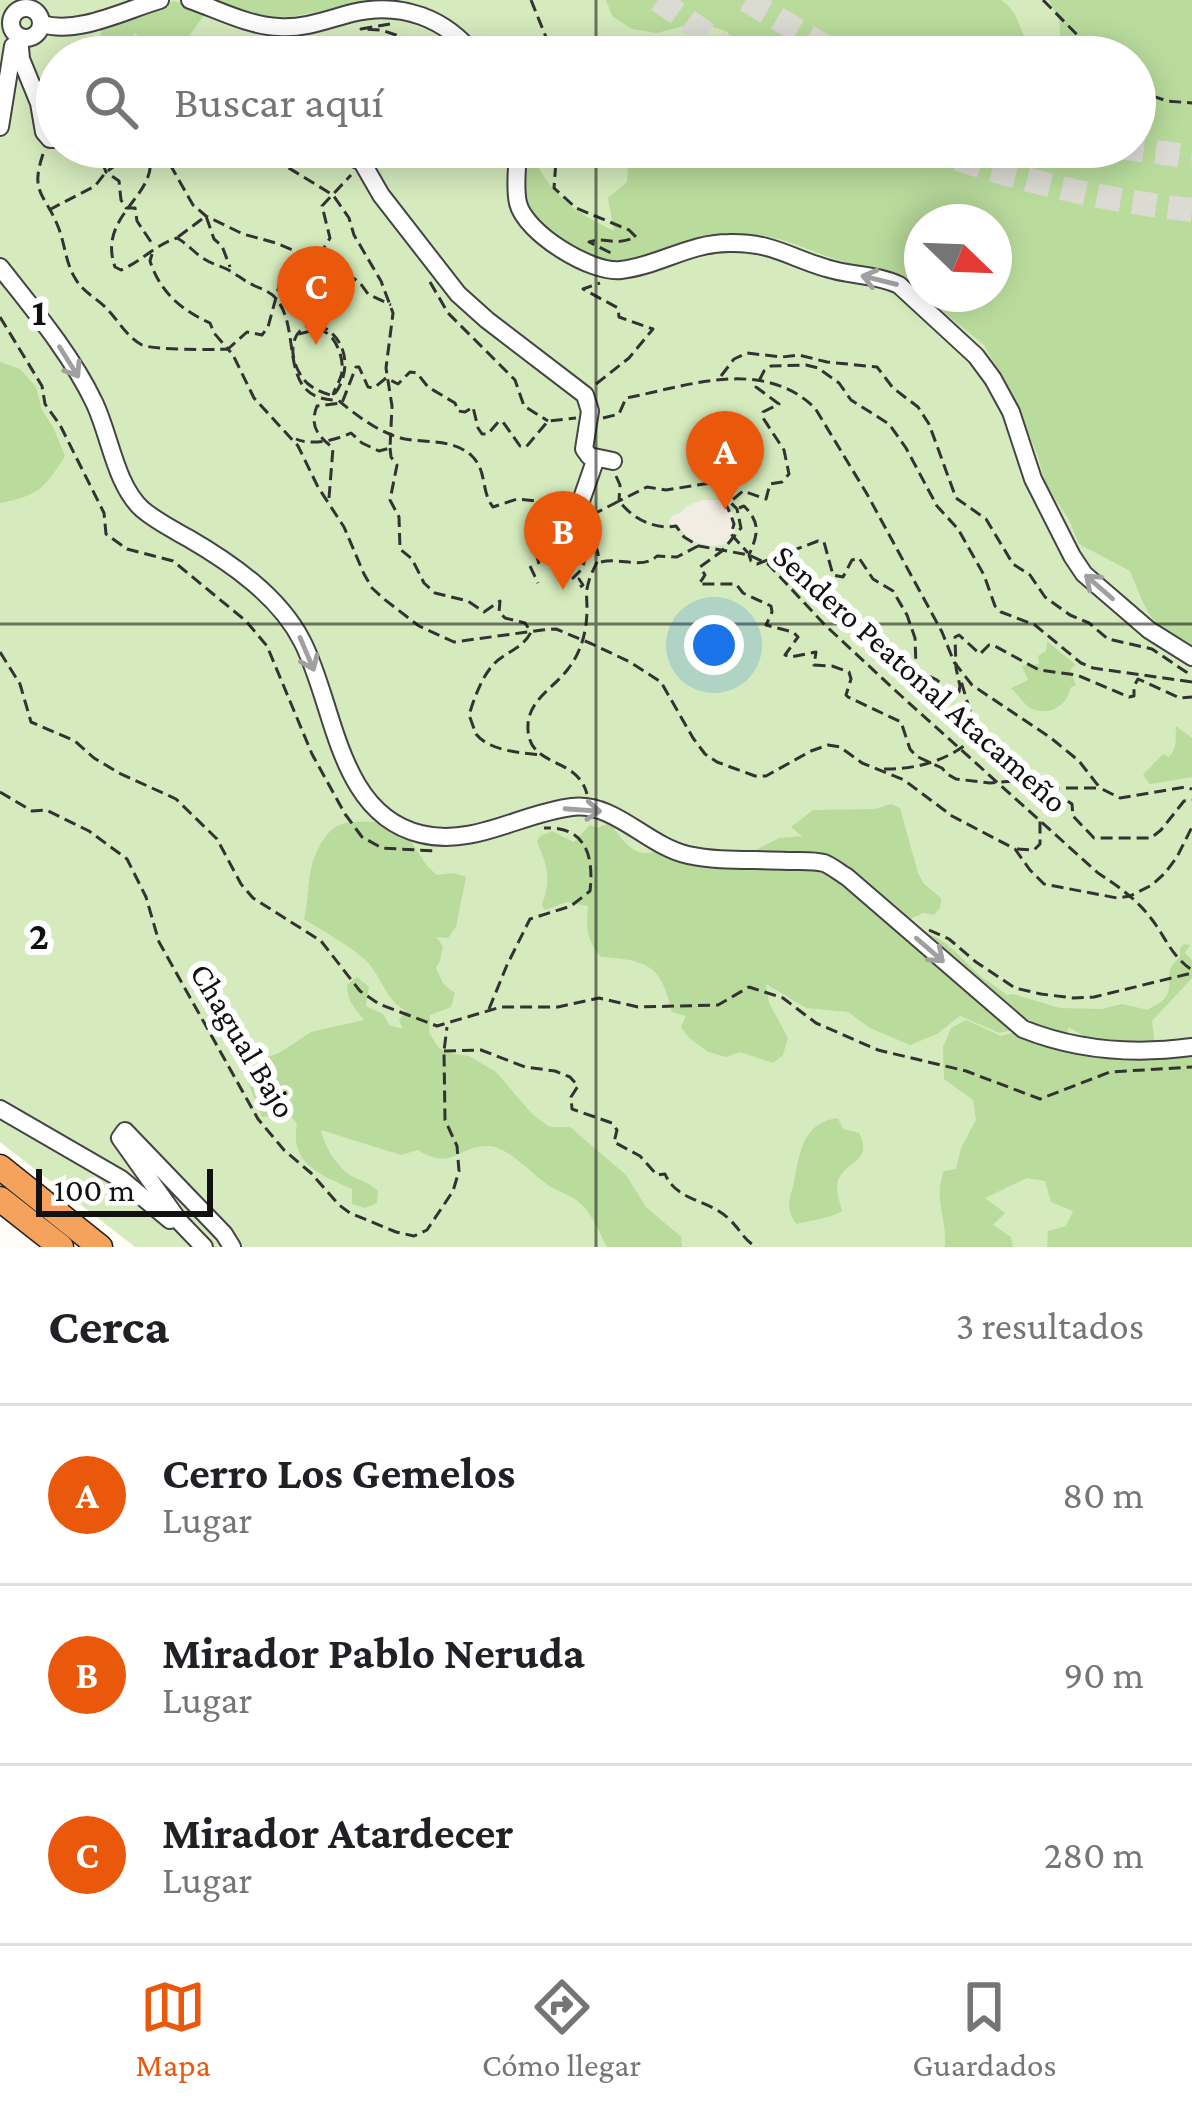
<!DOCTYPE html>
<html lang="es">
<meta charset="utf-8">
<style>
body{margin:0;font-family:"Crimson Pro",serif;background:#f6f6f6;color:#202124}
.compass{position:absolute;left:904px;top:204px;width:108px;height:108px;border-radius:50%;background:#fff;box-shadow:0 6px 30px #0003;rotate:113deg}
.scale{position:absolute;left:36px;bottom:30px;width:177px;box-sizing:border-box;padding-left:12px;border:6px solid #111;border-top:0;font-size:33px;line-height:42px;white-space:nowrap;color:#111;-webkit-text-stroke:9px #fff;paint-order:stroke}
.you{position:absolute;left:714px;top:645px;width:42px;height:42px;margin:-30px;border:9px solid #fff;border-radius:50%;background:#1a73e8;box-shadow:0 0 0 18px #1a73e833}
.badge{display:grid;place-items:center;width:78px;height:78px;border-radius:50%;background:#ea580c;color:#fff;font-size:39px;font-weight:700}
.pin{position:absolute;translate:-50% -99px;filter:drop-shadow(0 3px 6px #0008)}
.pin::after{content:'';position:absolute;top:63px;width:42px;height:36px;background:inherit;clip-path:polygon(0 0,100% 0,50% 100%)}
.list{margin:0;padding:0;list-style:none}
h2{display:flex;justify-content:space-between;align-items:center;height:156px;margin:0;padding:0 48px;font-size:51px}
h2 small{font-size:39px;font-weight:400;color:#757577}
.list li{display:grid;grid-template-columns:78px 1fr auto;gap:36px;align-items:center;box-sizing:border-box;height:180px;padding:0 48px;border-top:3px solid #e0e0e0}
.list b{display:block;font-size:45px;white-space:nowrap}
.list p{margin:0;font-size:39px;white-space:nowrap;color:#757577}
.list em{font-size:39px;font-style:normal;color:#757577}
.icon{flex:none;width:66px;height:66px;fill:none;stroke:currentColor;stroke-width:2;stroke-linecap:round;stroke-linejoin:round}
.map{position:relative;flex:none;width:1192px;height:1247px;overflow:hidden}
.search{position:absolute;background:#fff;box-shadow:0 6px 30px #0003;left:36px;right:36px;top:36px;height:132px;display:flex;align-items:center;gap:30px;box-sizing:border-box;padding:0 42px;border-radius:66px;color:#757577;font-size:45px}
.sheet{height:696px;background:#fff}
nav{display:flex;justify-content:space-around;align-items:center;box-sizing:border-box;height:168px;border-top:3px solid #e0e0e0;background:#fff;font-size:33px;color:#757577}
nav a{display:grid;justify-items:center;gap:6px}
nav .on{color:#ea580c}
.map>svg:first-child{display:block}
.green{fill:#d5ebbd;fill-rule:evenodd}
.forest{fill:#b9dc9c}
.plaza{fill:#f1ede2}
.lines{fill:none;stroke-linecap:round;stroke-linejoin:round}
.highway-tunnel{stroke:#dbdad3;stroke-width:24;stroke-dasharray:24 12;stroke-linecap:butt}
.minor-casing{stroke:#444;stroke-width:20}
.highway-casing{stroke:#222;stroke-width:27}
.path{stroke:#333;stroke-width:3;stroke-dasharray:12 6;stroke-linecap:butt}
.minor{stroke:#fff;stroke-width:16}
.highway{stroke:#f5a25d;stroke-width:24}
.oneway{stroke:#a0a0a0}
.grid{fill:none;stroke:#111;stroke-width:3;stroke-opacity:0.55}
.labels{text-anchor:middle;stroke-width:12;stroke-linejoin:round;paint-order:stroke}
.street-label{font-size:33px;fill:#111;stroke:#fff}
.grid-label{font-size:39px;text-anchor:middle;font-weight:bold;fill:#111;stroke:#fff;stroke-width:12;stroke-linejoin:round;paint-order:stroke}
</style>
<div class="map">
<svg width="1192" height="1247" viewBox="0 0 1192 1247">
<rect width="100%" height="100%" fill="#fffdf5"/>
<path class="green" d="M0,0H1192V1247H135L0,1142ZM57,57H1135V147H57ZM922,222H994V294H922Z"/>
<g class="forest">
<path d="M210,0H378L289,17L262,16Z"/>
<path d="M606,0H1001C1021,13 1017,31 1031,45C1036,50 1043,53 1049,57H697L705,50L730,43L728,32L699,22L657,33L632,29L612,16Z"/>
<path d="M1049,0H1192V651C1150,625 1148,615 1130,571L1079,544L1069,520L1046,485L1037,454L1013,396L984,345L922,294H994V222H922V294C894,271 862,269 829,257C803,248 778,235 750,235C730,235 704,235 686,241C668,247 644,263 626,265C601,268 544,235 532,213C520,193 525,172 529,151C553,196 568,208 614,231L608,198L627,182L628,164L639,157L638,147H1135V57H1062L1059,20Z"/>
<path d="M174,1L204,10L205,14L186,40L148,48L135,33L129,41L135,48L132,57H92L101,39L100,24Z"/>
<path d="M0,362L20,369L36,387L42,410L53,427L65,456C45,488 38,496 0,503Z"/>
<path d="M1047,641L1076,665L1070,670L1076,685L1070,688C1068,705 1050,716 1032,709C1024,705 1018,695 1011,688L1028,680L1022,666L1039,664L1038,656L1046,651Z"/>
<path d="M1176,726L1192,738V777L1150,784L1143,775L1163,754L1169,757C1178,747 1175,738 1176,726Z"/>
<path d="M891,804L900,808L918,873L924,884L941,898L940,908L934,915L923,913L906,921L854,876L752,852L779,838L802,836L791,827L813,810L875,809Z"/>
<path d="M377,822L410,840L427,866L437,875L454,873L466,877L456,927L448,938L436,937L443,946L440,961L436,968L444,985L455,993L451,1007L430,1015L429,1033L439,1048L454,1054L469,1056L496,1072L533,1115L550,1127H570L626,1175L646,1207L681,1237L682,1247H607C600,1233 594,1218 583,1206C575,1197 562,1193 551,1187C533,1176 509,1147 489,1146C460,1144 453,1172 418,1150L401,1155L321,1130C324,1145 336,1166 350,1175C360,1181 369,1182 378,1191L377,1203L365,1208L352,1204V1189C322,1175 289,1165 297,1124L285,1108L273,1104L269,1116L262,1117L247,1080L248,1070L262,1059L279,1053L311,1032L364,1020C355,1009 347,1001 347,985L357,977L369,987L366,1006L383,1014L389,1025L403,1029L399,1020L406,1011C384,999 381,973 363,958C344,942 324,932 304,919C311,890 305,873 320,845C336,818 349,822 377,822Z"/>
<path d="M610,823C621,837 632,858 652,852L819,868L844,881L1018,1029L999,1033L960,1016L937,1034L910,1045L870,1028L848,1012L806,1008L766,984L769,1003L788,1038L783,1055L773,1063L740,1052L726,1057L708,1052L688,1037L681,1027L686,1016L672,1012C661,965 648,960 601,957C586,939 586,929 588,906L567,902L545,910L542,905C551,880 548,866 537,842L540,836L552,831L574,842L590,825L597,828Z"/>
<path d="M911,929C949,937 956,955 983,978C991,984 1000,989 1007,995L1013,994L1060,1008L1102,1009L1122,1004L1148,1010C1153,1006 1160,1004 1164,999C1177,984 1159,975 1180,957V949L1184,944L1190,945L1185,953L1192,960V978L1152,1021L1155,1048L1099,1044L1068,1027V1035L1025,1024Z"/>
<path d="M966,1020L1001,1036L1018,1031L1192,1052V1247H1047L1048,1231L1066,1226L1073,1211L1051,1202L1045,1181L1027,1178L985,1198L1005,1213L993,1225L1011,1237L1013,1247H945C947,1217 933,1200 944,1171L956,1169L961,1148L976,1120L973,1100L944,1079L943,1047L951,1028Z"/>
<path d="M838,1118L843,1129L859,1133C874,1163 844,1161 838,1181C835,1190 840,1202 842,1211C826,1220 814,1219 796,1224C783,1205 792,1196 795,1177C800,1149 805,1122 838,1118Z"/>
</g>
<path class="plaza" d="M702,500H724L734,516L735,532L725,544L712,546L698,543L688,538L680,528L668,522L672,516L680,513L687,506Z"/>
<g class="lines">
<g class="highway-tunnel">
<path d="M658,0L740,57"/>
<path d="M746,0L843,57"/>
<path d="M924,147C1011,179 1100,200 1192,210"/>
<path d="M1120,147L1192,157"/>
</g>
<defs>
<g id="minor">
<path d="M190,0C219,10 249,26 279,27C304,29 329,19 352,13C401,1 446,18 476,57"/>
<circle cx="26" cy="23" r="15"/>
<path d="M42,24C78,35 125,10 160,0"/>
<path d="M19,37L21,59L39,103L44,132L50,139H57"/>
<path d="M0,127L13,46"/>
<path d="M332,147L362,162L381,195L458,294L487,320L585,395L590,411L584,449L589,456L613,461"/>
<path d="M518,147C518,165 514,185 518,203C525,233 592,274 621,270C658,266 689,243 729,243C771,242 789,257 826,268C850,276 876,274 899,285L976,356L993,379L1011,412L1033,479L1072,556L1084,574L1149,630L1192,657"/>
<path d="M0,267C33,309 71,354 94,402C110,435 115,484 142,509C156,521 172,529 188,538C231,563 279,596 302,641C335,704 337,814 421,834C474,847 521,813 572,807C615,802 647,846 688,855C720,862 754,859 788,861C799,861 814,860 824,863C832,866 840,873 847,877L1023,1029C1078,1051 1133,1055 1192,1047"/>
<path d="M574,521L596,458"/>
<path d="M0,1109L121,1179L170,1220"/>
<path d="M204,1247L179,1221L120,1138L125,1131L224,1234L232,1247"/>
</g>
<g id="highway">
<path d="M0,1167L100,1247"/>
<path d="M0,1199L61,1247"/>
</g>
</defs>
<use href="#minor" class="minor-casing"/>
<use href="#highway" class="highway-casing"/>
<g class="path">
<path d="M531,0L554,57"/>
<path d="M1043,0L1099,57"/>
<path d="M390,24L361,29L381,30L405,38L372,46L360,53L391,57"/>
<path d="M1135,90L1167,101L1192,103"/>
<path d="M93,147L99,154L106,172L119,181L121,200L126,208H135L137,221L153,245"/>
<path d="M119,147L120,162C131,164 140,156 150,158C156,197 97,216 115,267L121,270C142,261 155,245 177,238C188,244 195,254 206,260C214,265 224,267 232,272C240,277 246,282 255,286C264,290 273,293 278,301C302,334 277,401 338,400C357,416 381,434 405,439C428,443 452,439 471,455C488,471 480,490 493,507L517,499L566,504"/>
<path d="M165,147L172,168L193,205L206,216L243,234L276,243L345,272L360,283L368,294L391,305"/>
<path d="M239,147L279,162L333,195L349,218L354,235L381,281L393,313L386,368L392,406L390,448L379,451L362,443L351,433C336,440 312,446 296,439"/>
<path d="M305,147L320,152"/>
<path d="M557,147L554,188L576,208L629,230L636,237C613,247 607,236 589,242L613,254"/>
<path d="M43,154C30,193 44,193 57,224C65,242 65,262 75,278C83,293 99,299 109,311C119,322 128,338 142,345C154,350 212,350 228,349L233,355L254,398L298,446L318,487L344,527L364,574L372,588L384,599L419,626L454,642L542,630L556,629L592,644L630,662L661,682L693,738L705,754L717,762L755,776H766L811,751L828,745L840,747L862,763L904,780L952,816L1015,849L1030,870L1044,884L1117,898L1130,896L1152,885L1165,873L1177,857L1192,827"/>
<path d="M373,158L399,147"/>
<path d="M49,210L95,186L106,172L119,163"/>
<path d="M178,237L206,216L214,239L222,246L230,267"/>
<path d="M152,254L150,261C160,292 181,310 210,323L214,333L228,349L247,332L262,335L268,327L281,279L298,267L307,273L333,269L319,256L330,238L322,206L351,175"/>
<path d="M430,282L448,313L515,380L524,406L548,421"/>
<path d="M0,317L42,386L45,404L60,425L104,513L106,534L127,549L173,561L246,621L267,646L312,754L345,814L362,837L382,848L435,851"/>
<path d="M317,324C348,336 353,372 333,396C324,393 315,390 307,383C288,364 285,327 317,324Z"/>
<path d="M299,334C303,333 317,329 320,330C336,333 346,362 341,376C339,383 335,388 333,395"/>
<path d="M721,376L734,359L747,353L782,357L799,355L827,362L877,367L893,388L918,407L929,424L956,498L986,519L1013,564L1030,575L1045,597L1070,615L1089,623L1108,639L1152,649L1192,676"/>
<path d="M596,384L629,358L653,329L619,317L618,308L583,289L600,283"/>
<path d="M603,418L619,414L626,398C688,386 762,357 815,408L867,494L942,632L954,662L972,685L1051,738L1079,761L1100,788L1120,798L1185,787L1192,789"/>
<path d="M390,448L391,457L397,465L390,500L399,517L400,549L412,559L424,583L435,593L468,601L484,612L500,601L499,612L505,618L525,623L531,632C523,649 504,652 492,666C481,679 474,699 469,715C470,717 475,732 476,734C489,751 522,753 541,755"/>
<path d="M616,476L620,485L619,501L647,487L666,490L710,483C722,494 729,509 734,524L731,534L748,553"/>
<path d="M329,498L333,448C318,436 309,426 317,406L342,403L356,367H359L368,387L374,388L386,378L398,384L410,372L417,373L428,387L455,403L458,411L465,412L473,407L478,428L482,434H488L499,421L503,422L520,446L526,447L548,421L576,418"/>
<path d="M739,508L744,506C761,523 758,534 749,555L751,561L757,564L818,541L824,542L833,575L843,577L852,560L859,558L873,579L893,591L907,615L915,638L916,666L921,672L937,680L951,693L959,692L960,686L956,668L955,637L959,635L980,654L989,645H993L1039,670L1077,675L1129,697L1134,696V686L1138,679L1180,698L1192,697"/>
<path d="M592,512L594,514L619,501C632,518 654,530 676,526L684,537L699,546L749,555L768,564L825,625L898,693L1098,873C1118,886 1136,899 1150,917C1166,937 1170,955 1192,970"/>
<path d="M584,530C611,562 592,559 587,589C586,595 587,601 587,608C587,630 582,651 568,669C553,689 526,701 528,730C530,768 577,756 587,794"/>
<path d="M543,538L549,551"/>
<path d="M532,539L539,564"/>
<path d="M563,550L569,536"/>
<path d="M574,557L585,549"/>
<path d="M601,562C621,557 642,570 657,556L677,557L698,546"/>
<path d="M530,566L538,583"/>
<path d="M580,587L583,585L579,579L574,581L573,578L582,569L587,553"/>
<path d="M0,652L20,684L31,722L75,741L94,758L119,773L176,799L217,839L241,884L253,898L321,941L360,991L379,1004L437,1026L501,1007H558L599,998L638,1007L718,1005L749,987L783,998L816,1023L878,1050L966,1071L1040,1099L1110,1072L1192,1067"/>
<path d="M1192,682L1093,668L1081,663L1035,625L1001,612L995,606L984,575L958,529L937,506L906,448L889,424L851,400L839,383L818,368L806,365L771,366L764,371L756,387L779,404L763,412V418L784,450L789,474L782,482L770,484L766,499L743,491L730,502L737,509L741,528L722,551L700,567L705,575L699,584H736L743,593L771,606L772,612L766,625L793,632L798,637L785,655L791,657L816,652L814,665L832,666L849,672L851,679L846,695L848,697L901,722L910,749L916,756L942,768L947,774L956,779L990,783L1025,780L1048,788L1072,804L1073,816L1094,838H1151L1161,830L1184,801L1192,800"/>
<path d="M884,769C916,770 955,759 977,734L961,681"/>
<path d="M1048,788H1098"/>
<path d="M0,792L32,811L46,810L89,831L127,859L146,897L159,942L258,1119L284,1150L311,1173L339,1205L350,1213L396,1232L414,1236L427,1230L453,1191L459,1171L457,1146L445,1120L444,1051L447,1027"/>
<path d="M1017,849L1034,850L1040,844V820"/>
<path d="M929,930L949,939L976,962L1015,988L1041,994L1073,998L1094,997L1192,973"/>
<path d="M489,1009L507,965L530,919L571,906L590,891C594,856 586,826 544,828"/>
<path d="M444,1051L481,1050L525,1067L555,1071L570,1077L578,1086L571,1097L572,1109L612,1123L617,1130L614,1142L640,1156L657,1175L665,1174C677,1202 709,1199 729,1219C740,1229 743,1239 756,1247"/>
</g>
<use href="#minor" class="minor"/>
<use href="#highway" class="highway"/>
</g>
<defs><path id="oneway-shaft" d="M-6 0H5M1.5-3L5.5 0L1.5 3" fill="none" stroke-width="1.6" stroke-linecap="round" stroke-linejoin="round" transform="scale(3)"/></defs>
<g class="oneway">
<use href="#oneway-shaft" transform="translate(879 280) rotate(-166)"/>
<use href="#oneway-shaft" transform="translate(69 362) rotate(58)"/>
<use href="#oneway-shaft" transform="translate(1099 587) rotate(-139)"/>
<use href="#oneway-shaft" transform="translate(307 654) rotate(67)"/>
<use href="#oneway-shaft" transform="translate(583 810) rotate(4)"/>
<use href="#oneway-shaft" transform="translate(930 950) rotate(41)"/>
</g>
<path class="grid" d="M596,0V57M596,147V1247M0,624H1192"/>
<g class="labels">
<g class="street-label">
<text transform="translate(921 678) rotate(42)" y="12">Sendero Peatonal Atacameño</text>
<text transform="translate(244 1040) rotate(59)" y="12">Chagual Bajo</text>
</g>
</g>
<g class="grid-label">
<text x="39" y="325">1</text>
<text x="39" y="949">2</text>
</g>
</svg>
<svg class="compass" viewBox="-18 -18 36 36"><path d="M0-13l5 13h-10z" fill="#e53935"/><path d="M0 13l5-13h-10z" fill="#757577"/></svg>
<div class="scale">100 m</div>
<div class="you"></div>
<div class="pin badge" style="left:725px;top:510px">A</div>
<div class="pin badge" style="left:563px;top:590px">B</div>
<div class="pin badge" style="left:316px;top:345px">C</div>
<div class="search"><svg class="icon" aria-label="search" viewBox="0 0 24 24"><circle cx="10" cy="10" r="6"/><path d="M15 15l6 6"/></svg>Buscar aquí</div>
</div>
<section class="sheet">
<h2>Cerca<small>3 resultados</small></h2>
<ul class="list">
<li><span class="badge">A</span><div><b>Cerro Los Gemelos</b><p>Lugar</p></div><em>80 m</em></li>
<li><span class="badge">B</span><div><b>Mirador Pablo Neruda</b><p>Lugar</p></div><em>90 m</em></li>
<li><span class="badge">C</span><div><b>Mirador Atardecer</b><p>Lugar</p></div><em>280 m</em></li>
</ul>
</section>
<nav>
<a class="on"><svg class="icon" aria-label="map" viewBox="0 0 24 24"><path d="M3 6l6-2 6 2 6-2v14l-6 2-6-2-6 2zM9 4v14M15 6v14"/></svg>Mapa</a>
<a><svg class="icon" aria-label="directions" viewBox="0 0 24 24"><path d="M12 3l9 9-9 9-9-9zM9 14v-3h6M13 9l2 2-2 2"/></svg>Cómo llegar</a>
<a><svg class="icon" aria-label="saved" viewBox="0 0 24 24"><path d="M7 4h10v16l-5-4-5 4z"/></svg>Guardados</a>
</nav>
